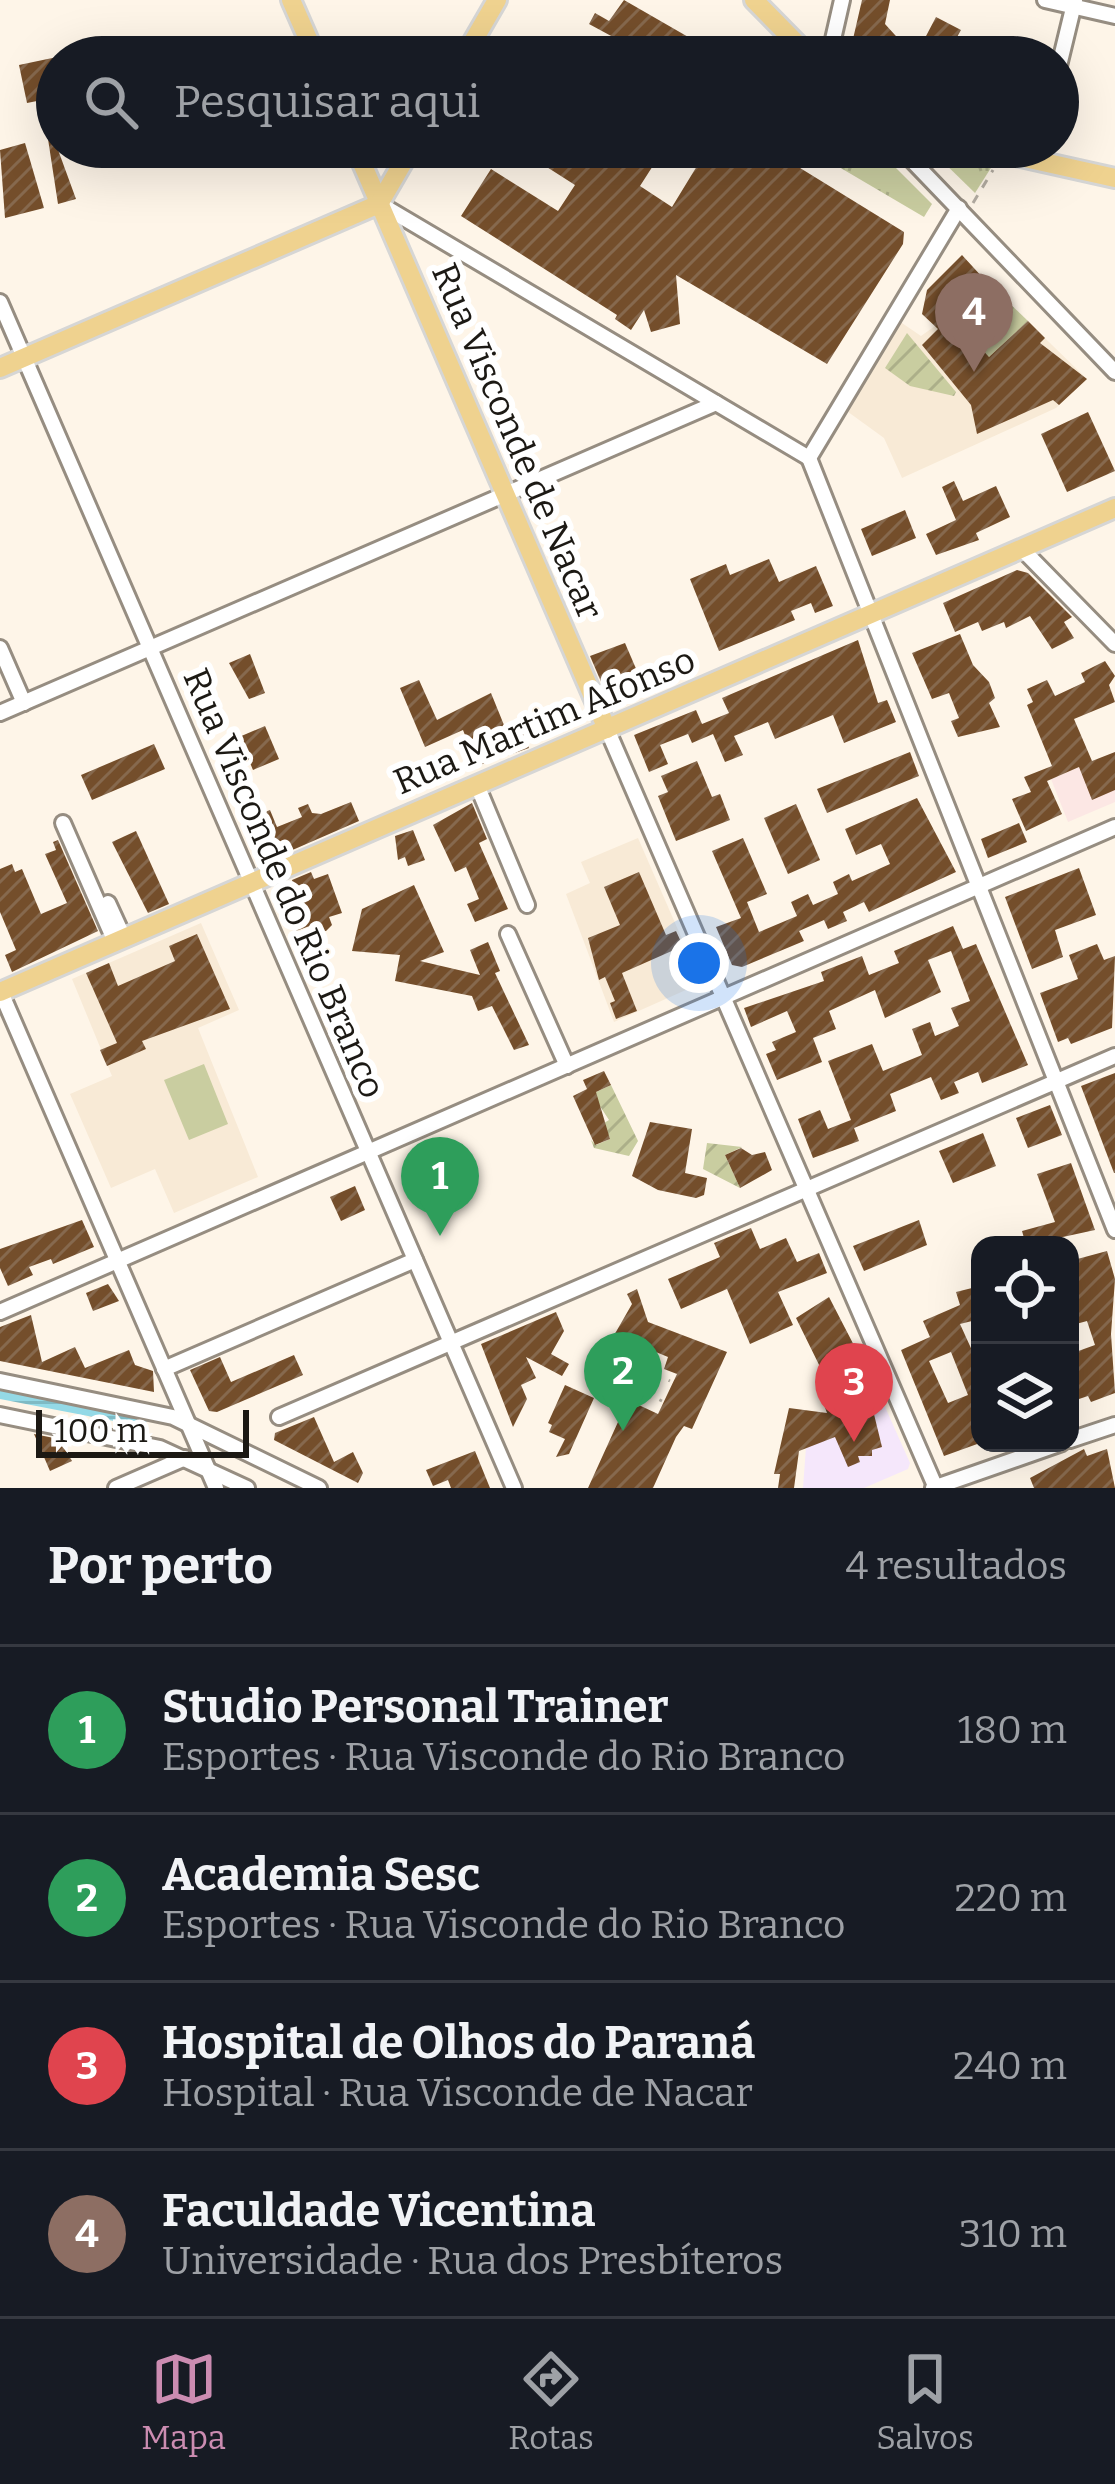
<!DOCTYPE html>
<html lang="pt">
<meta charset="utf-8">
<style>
body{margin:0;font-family:Bitter,serif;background:#20242c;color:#f1f3f6}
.controls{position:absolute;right:36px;bottom:36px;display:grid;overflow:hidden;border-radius:24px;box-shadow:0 12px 48px #0002}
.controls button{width:108px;height:108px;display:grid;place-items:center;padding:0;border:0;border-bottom:3px solid #363941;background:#171b24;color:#f1f3f6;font:60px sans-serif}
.scale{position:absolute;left:36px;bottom:30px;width:213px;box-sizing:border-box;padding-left:12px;border:6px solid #1c1914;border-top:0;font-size:33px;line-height:42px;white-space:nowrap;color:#1c1914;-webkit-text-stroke:9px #fff;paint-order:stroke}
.you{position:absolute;left:699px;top:963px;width:42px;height:42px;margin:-30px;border:9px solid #fff;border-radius:50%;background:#1a73e8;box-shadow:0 0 0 18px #1a73e833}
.badge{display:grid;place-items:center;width:78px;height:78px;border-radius:50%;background:#cb8cb1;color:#fff;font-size:39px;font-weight:700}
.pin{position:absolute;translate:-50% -99px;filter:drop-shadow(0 3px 6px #0008)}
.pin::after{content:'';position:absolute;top:63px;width:42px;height:36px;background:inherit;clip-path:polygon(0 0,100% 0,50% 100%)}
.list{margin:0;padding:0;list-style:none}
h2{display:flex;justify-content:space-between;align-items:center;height:156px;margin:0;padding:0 48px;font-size:51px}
h2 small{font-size:39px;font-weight:400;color:#9ea1a6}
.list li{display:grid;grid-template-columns:78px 1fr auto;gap:36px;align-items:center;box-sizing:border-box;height:168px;padding:0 48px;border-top:3px solid #363941}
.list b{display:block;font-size:45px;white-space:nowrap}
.list p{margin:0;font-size:39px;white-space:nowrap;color:#9ea1a6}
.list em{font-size:39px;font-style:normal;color:#9ea1a6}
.icon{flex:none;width:66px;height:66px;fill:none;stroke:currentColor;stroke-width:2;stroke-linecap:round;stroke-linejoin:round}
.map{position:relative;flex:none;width:1115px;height:1488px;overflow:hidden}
.search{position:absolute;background:#171b24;box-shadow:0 12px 48px #0002;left:36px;right:36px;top:36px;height:132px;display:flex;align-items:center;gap:30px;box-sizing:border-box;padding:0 42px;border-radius:66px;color:#9ea1a6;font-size:45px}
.sheet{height:828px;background:#171b24}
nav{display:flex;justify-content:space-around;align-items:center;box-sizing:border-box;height:168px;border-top:3px solid #363941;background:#171b24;font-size:33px;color:#9ea1a6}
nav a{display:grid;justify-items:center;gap:6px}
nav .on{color:#cb8cb1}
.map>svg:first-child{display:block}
.commercial{fill:#fce7e4}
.built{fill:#f8ead6}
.medical{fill:#f5e7fb}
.park{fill:url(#park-tufts)}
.garden{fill:url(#garden-furrows)}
.pitch{fill:#c9cda0}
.water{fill:url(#water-rules)}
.building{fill:url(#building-hatch);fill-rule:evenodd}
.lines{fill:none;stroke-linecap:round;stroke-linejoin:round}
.minor-casing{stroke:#968d81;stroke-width:20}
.major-casing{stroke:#d6d6d5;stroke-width:24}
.path{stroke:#b2aba1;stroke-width:3;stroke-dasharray:9 9;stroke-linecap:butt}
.minor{stroke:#fff;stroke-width:14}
.major{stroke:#efd28f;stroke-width:18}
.labels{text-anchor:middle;stroke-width:12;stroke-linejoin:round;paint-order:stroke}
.street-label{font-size:36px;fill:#1c1914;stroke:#fff}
</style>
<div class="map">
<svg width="1115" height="1488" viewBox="0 0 1115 1488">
<defs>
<pattern id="park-tufts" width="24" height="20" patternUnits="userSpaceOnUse" patternTransform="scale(3)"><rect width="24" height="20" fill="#c9cda0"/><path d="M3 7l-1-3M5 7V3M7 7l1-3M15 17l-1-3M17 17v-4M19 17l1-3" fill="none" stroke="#acaf89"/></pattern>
<pattern id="garden-furrows" width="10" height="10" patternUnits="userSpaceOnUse" patternTransform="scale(3)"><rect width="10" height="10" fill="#c9cda0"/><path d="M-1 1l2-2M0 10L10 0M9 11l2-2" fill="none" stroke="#acaf89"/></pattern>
<pattern id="water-rules" width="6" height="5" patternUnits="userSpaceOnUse" patternTransform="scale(3)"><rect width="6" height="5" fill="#94d9e6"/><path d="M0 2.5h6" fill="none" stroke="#7fbac4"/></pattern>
<pattern id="building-hatch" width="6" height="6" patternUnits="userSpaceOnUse" patternTransform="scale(3)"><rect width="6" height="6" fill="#744e2b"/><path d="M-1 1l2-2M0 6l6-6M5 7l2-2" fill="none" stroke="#86694e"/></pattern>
</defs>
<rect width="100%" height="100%" fill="#fef5e8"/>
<path class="commercial" d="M1115,752V802L1068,822L1051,779Z"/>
<g class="built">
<path d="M984,279L1087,379L1056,408L902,478L884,438L844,409L899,321L921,336L952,314Z"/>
<path d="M638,838L699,978L697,985L614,1022L566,894L590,883L581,862Z"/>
<path d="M201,923L239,1010L198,1028L258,1177L174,1213L155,1169L111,1188L70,1094L112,1076L72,979Z"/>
</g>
<path class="medical" d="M878,1391L910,1463L908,1469L864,1488H803L808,1420Z"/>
<g class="park">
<path d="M805,147H875L932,204L924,217Z"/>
<path d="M937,148L996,160L975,193L934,153Z"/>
</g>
<g class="garden">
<path d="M984,279L1028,321L989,357L951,315Z"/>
<path d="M907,333L956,392L954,396L910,386L885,368Z"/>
<path d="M611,1085L638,1141L629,1156L594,1148L591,1140L596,1145L610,1139L604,1123L609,1120L592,1094Z"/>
<path d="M707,1143L742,1147L725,1155L740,1188L703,1169Z"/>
<path d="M646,1317L615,1390L592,1380L609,1344L630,1353Z"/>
</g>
<path class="pitch" d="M204,1064L228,1124L189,1140L164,1080Z"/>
<path class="water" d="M0,1390L147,1419L145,1427L0,1399Z"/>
<g class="building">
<path d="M624,0L690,38L679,57H650L589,24L595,13L609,21Z"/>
<path d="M862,0H890L885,24L915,57H871L853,39Z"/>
<path d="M936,17L961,30L953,44L991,52L990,57H915Z"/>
<path d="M57,57V147L76,199L58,204L42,100L27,103L19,65Z"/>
<path d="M25,143L44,208L5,218L0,150Z"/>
<path d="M534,147H665L640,186L672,207L708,148L766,147L904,232L903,244L827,364L676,275L680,324L651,332L644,310L631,330L615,319L617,315L461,216L491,169L558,211L575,185L528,155Z"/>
<path d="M962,255L984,279L951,315L989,357L1028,321L1045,338L1040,343L1087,379L1059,405L1053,400L977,434L971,405L922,345L938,329L922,314L927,290Z"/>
<path d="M1088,412L1115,471L1067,492L1041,434Z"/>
<path d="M954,481L963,501L996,486L1010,517L976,533L979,540L936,555L926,534L956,520L942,487Z"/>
<path d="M905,510L916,538L872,556L861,529Z"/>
<path d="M769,559L779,582L816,566L833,606L815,613L811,603L791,611L795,620L719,651L690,579L726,564L730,575Z"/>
<path d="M1017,570L1028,573L1072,617L1064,622L1074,638L1052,649L1030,616L1006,628L1004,622L982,631L978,622L955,632L943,603Z"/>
<path d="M960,634L973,665L989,682L995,698L989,703L1000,727L958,737L951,721L959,718L949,693L932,699L912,653Z"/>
<path d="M858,640L878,703L887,700L896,722L844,743L833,715L775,739L768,722L734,736L743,755L725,762L713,734L692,743L688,734L660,745L668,764L649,772L634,735L696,710L702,724L729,713L722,698Z"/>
<path d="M625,643L640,678L605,691L590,656Z"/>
<path d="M250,654L265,693L249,699L229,663Z"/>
<path d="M1105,661L1115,676L1109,685L1115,702L1074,719L1092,761L1115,752V790L1092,800L1079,767L1047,781L1062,814L1026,831L1012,799L1031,792L1024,777L1052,766L1027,705L1033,702L1027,689L1047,680L1055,696L1085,682L1081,673Z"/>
<path d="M419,680L437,720L491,693L506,730L519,724L529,748L477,766L463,730L425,747L400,688Z"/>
<path d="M265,726L279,759L253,770L239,737Z"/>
<path d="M154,744L165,769L92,800L81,775Z"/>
<path d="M910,752L919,776L827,813L817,789Z"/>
<path d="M697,761L712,797L720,794L730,820L676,841L658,796L668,792L661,776Z"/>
<path d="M917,798L956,872L869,912L864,902L843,912L847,921L828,929L824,920L799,931L804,941L742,967L732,965L716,927L741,918L712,851L743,838L767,894L747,902L759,932L797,916L791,902L808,894L813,905L838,894L833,882L849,874L852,881L890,864L881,844L856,855L845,829Z"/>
<path d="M351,802L359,821L265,862L247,819L270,810L277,827L302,817L298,808L308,804L312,813L321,814Z"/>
<path d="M472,803L487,839L479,843L508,909L475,922L467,904L479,899L466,867L455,872L433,825Z"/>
<path d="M796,804L820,860L788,874L764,818Z"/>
<path d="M1019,823L1027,842L988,858L981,839Z"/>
<path d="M413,830L425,860L408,866L405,857L398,860L395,836Z"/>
<path d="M136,831L169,904L148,913L112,842Z"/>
<path d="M58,840L98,931L12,972L5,955L16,950L0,912V869L12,864L15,872L22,869L41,914L67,903L45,854L56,850L53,842Z"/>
<path d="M1079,868L1096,915L1055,930L1063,957L1032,969L1005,897Z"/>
<path d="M311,872L314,879L328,874L342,913L329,917L332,925L326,931L318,930L315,924L296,931L282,892L294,888L292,880Z"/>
<path d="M639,872L666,935L676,931L683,946L622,973L637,1011L616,1019L610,1003L615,1001L605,977L599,980L588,938L620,925L604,887Z"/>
<path d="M414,885L444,952L420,961L480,975L470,950L488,942L500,971L495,973L529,1045L514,1050L492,1006L478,1011L472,996L395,981L400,955L352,951L362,909Z"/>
<path d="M953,926L963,949L976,944L1028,1065L982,1083L978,1072L954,1082L959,1093L941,1100L931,1077L890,1094L896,1111L854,1128L859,1141L813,1158L798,1119L820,1110L828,1129L851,1120L828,1061L872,1044L883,1071L922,1055L912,1029L930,1022L935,1036L959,1026L951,1008L970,1001L951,951L928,960L941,992L885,1018L875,990L829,1011L836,1029L813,1038L822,1062L777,1080L766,1054L776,1050L772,1042L796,1032L787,1011L751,1027L744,1008L824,981L821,972L862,956L869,975L899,963L894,951Z"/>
<path d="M197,934L230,1009L142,1041L146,1049L107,1066L100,1050L117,1043L86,973L109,963L118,986L175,961L169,946Z"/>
<path d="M1097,944L1104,960L1115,956L1112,1028L1071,1044L1068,1038L1058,1042L1040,993L1078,979L1069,955Z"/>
<path d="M604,1071L611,1085L596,1092L610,1139L595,1145L573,1096L587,1089L583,1080Z"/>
<path d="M1115,1073V1173H1114L1081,1086Z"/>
<path d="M1050,1105L1062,1135L1028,1148L1016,1118Z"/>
<path d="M650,1122L692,1129L685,1173L707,1178L704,1195L696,1198L658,1190L632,1176Z"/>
<path d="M983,1133L996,1166L953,1183L939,1151Z"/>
<path d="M741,1148L752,1155L765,1152L772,1170L740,1188L725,1155Z"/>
<path d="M1071,1163L1095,1230L1026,1245L1022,1231L1055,1222L1037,1174Z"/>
<path d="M355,1186L365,1210L341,1221L330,1197Z"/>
<path d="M82,1220L94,1247L53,1264L51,1259L29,1267L33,1275L8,1286L0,1268V1249Z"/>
<path d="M919,1220L927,1245L864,1271L853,1246Z"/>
<path d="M751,1228L760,1249L786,1238L797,1262L819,1253L827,1273L778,1292L793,1325L750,1344L727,1289L681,1309L668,1279L720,1257L714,1243Z"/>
<path d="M1107,1251L1115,1279L1111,1334L1115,1393L1091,1402L1088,1396L1070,1402V1354L1095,1345L1087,1321L1076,1324L1070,1261Z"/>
<path d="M108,1284L119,1301L93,1311L86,1293Z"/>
<path d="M980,1286V1319L960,1324L980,1368V1443L944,1456L901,1350L930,1337L923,1321L960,1305L956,1292ZM951,1352L968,1395L948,1403L929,1361Z"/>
<path d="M637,1289L648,1322L727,1352L692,1429L684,1426L676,1437L653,1488H588L628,1400L658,1414L677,1374L664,1369L668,1357L634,1343L630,1353L609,1344L632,1304L627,1294Z"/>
<path d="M829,1297L860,1357L882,1447L872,1450V1456H858L860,1462L848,1467L835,1437L799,1451L794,1488H778L780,1474H774L789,1408L827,1413L816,1383L826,1379L796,1318Z"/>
<path d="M556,1312L564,1331L551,1354L569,1364L562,1376L526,1357L536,1378L521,1385L527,1399L513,1427L481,1344Z"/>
<path d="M31,1315L42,1362L75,1347L85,1368L129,1350L135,1365L153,1371L154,1392L0,1361V1327Z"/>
<path d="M294,1355L303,1375L217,1412L209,1411L190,1370L220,1357L231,1382Z"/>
<path d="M565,1385L594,1398L569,1454L556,1457L565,1439L549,1432L552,1425L548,1423Z"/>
<path d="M314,1417L334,1462L353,1452L363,1473L358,1483L274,1440L275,1433Z"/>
<path d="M34,1434L59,1439L72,1461L50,1471Z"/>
<path d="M1084,1449L1087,1456L1107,1449L1115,1488H1034L1030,1478Z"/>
<path d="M475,1451L490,1488H451L448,1480L433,1486L426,1470Z"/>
</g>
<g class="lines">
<defs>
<g id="minor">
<path d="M1045,0L1115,16"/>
<path d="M829,57L842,0"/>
<path d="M1058,70L1075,0"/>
<path d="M899,147L1115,372"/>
<path d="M380,204L809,458"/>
<path d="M0,302L514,1488"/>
<path d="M809,458L1115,1230"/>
<path d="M809,458L959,208"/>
<path d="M1021,548L1115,644"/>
<path d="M0,648L24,703"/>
<path d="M0,713L716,403"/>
<path d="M607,729L936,1488"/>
<path d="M477,785L527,905"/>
<path d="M63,823L115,942"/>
<path d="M108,903L124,938"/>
<path d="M508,934L567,1066"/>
<path d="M0,990L216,1488"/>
<path d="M0,1312L1115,827"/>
<path d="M164,1369L415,1260"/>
<path d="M0,1381L173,1417L319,1488"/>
<path d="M0,1415L160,1448L247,1488"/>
<path d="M279,1417L1115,1056"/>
<path d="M1070,1440L1115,1425"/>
<path d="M116,1488L185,1458"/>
<path d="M933,1488L1062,1443"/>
</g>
<g id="major">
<path d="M291,0L316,57"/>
<path d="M754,0L810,57"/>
<path d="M464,57L497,0"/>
<path d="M355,147L607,729"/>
<path d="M976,147L1115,178"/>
<path d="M0,368L379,204L412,147"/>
<path d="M0,992L1115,508"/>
</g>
</defs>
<use href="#minor" class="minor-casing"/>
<use href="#major" class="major-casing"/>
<g class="path">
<path d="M973,203L993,170"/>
<path d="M636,1365L670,1381"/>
<path d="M627,1384L662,1401"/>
</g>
<use href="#minor" class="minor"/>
<use href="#major" class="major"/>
</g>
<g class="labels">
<g class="street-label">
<text transform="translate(518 441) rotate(67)" y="13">Rua Visconde de Nacar</text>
<text transform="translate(544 720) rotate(-23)" y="13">Rua Martim Afonso</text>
<text transform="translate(285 883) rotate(67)" y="13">Rua Visconde do Rio Branco</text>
</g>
</g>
</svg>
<div class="controls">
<button><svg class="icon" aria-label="locate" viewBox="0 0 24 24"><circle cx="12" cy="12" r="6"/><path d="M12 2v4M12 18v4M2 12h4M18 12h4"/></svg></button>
<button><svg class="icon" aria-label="layers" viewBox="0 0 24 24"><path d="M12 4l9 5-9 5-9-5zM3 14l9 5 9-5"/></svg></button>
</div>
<div class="scale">100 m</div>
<div class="you"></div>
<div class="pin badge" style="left:440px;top:1236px;background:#2e9e5b">1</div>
<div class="pin badge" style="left:623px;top:1431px;background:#2e9e5b">2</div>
<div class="pin badge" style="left:854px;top:1442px;background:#e0444e">3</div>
<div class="pin badge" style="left:974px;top:372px;background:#8d6e63">4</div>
<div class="search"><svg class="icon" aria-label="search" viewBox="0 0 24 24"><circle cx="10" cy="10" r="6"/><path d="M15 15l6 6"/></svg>Pesquisar aqui</div>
</div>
<section class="sheet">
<h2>Por perto<small>4 resultados</small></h2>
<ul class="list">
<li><span class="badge" style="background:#2e9e5b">1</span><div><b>Studio Personal Trainer</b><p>Esportes · Rua Visconde do Rio Branco</p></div><em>180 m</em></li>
<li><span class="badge" style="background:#2e9e5b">2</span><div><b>Academia Sesc</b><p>Esportes · Rua Visconde do Rio Branco</p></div><em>220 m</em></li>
<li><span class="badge" style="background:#e0444e">3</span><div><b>Hospital de Olhos do Paraná</b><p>Hospital · Rua Visconde de Nacar</p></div><em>240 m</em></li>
<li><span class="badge" style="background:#8d6e63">4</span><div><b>Faculdade Vicentina</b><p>Universidade · Rua dos Presbíteros</p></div><em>310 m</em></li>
</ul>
</section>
<nav>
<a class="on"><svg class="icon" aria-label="map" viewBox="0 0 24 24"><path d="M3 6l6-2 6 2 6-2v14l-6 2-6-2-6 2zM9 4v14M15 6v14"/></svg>Mapa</a>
<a><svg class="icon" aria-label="directions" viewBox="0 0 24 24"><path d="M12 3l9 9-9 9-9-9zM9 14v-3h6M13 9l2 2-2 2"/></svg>Rotas</a>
<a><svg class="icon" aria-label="saved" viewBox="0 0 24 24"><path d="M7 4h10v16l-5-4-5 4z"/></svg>Salvos</a>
</nav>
